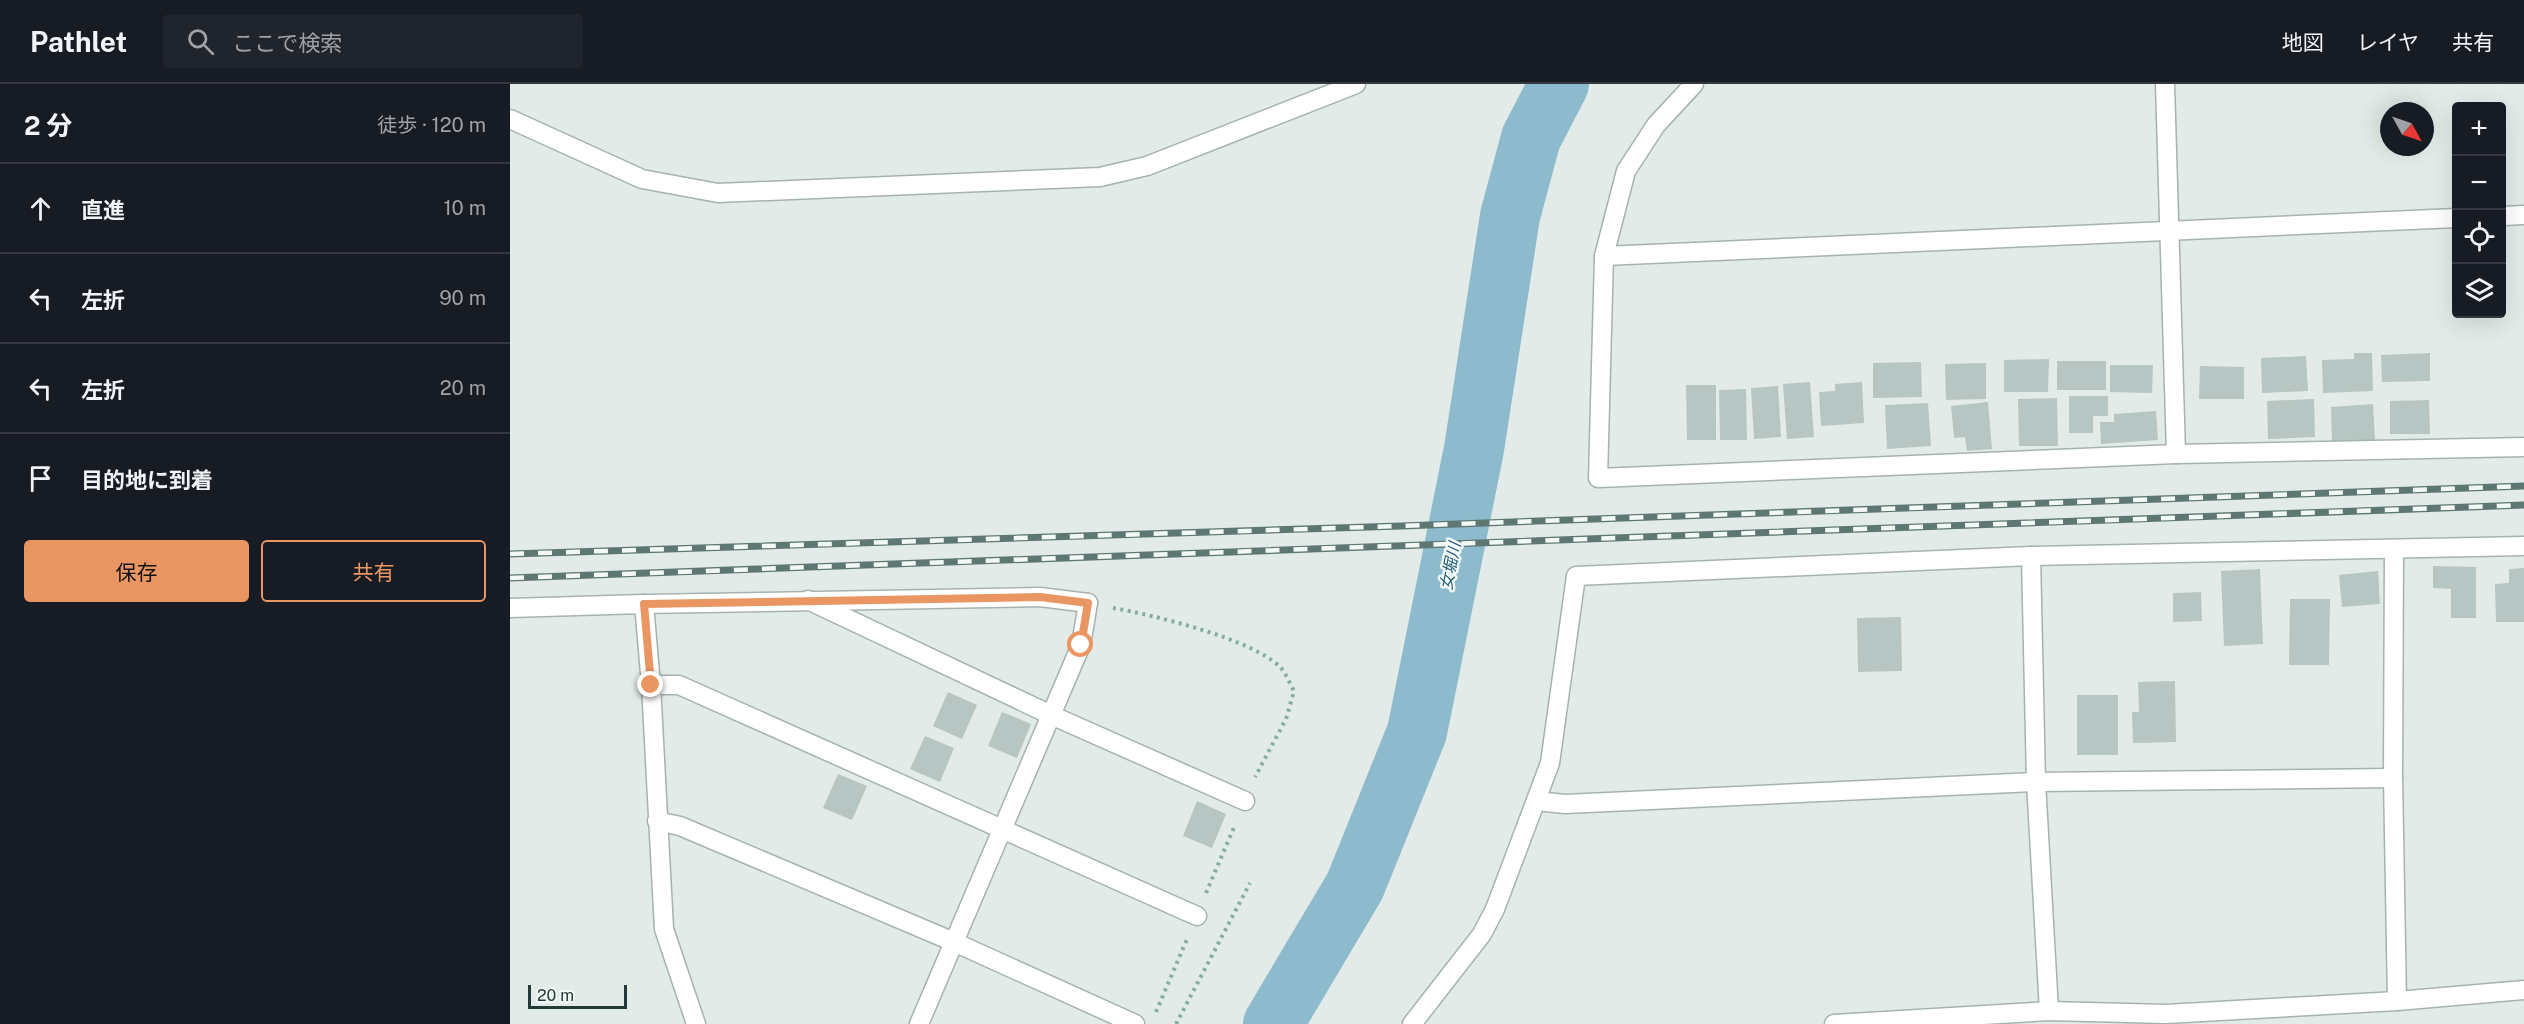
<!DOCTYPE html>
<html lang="ja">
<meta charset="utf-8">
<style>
body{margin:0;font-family:"Public Sans","Noto Sans JP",sans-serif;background:#20242c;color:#f1f3f6}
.controls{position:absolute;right:18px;top:18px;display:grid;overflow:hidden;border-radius:6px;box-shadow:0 6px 24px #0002}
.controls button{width:54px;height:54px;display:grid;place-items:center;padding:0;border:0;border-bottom:2px solid #363941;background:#171b24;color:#f1f3f6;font:30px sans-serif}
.compass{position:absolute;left:1870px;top:18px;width:54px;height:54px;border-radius:50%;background:#171b24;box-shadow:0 6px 24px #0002;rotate:130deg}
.scale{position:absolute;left:18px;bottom:15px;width:99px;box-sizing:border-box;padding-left:6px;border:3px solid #233b38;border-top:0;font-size:16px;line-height:21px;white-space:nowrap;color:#233b38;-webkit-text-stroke:4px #f2f8f6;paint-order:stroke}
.stop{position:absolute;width:18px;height:18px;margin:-14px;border:4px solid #ea9662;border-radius:50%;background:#fff}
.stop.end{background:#ea9662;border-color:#fff;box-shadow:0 2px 6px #0008}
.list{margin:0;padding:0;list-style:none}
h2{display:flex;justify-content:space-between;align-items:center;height:78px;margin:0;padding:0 24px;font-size:26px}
h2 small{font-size:20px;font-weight:400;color:#9ea1a6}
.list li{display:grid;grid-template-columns:39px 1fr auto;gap:18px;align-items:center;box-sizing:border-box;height:90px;padding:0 24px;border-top:2px solid #363941}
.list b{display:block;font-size:22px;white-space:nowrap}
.list em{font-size:20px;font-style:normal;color:#9ea1a6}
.actions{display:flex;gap:12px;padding:18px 24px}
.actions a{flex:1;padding:14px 0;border:2px solid #ea9662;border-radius:6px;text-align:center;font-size:21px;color:#ea9662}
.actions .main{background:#ea9662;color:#111}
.icon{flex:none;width:33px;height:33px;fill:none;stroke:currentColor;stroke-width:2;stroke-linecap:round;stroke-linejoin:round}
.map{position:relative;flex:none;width:2014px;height:940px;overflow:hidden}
header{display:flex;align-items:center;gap:36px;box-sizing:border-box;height:84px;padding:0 30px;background:#171b24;border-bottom:2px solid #363941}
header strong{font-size:28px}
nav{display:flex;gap:33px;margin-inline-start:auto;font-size:21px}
.search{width:420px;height:54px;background:#20242c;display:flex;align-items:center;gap:15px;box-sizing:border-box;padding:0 21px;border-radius:6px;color:#9ea1a6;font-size:22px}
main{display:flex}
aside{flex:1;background:#171b24}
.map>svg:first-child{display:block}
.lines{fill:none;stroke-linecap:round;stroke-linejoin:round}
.river{stroke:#8dbacd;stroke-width:60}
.building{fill:#b7c6c2}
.lane-casing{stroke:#a5b3b0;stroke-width:21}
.street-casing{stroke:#a5b3b0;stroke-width:21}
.path{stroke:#84ada6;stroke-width:4;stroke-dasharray:3 4.5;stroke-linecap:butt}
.lane{stroke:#fff;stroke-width:18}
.street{stroke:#fff;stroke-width:18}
.rail-casing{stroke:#5e7773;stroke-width:7}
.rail{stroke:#f2f8f6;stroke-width:4.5;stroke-dasharray:14;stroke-linecap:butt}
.route{stroke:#ea9662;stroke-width:8}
.labels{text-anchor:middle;stroke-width:5;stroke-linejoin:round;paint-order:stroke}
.water-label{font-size:16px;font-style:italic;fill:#215a74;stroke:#f2f8f6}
</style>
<header>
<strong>Pathlet</strong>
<div class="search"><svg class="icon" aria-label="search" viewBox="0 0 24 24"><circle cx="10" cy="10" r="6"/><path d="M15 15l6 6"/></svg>ここで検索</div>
<nav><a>地図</a><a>レイヤ</a><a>共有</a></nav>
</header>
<main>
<aside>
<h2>2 分<small>徒歩 · 120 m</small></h2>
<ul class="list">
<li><svg class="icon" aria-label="ahead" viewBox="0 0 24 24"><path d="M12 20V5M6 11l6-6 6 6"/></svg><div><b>直進</b></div><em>10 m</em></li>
<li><svg class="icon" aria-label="left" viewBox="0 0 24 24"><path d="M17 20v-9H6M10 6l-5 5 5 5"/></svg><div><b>左折</b></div><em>90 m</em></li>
<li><svg class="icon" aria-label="left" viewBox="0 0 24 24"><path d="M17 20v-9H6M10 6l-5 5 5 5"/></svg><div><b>左折</b></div><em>20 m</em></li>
<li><svg class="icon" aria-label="arrive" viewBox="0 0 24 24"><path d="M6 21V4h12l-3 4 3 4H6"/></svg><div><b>目的地に到着</b></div></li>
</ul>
<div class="actions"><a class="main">保存</a><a>共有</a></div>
</aside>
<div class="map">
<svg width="2014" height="940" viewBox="0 0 2014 940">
<rect width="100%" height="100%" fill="#e2ebe8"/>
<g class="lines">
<path class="river" d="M763,940L845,802L907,648L964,365L1000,132L1021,54L1049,0"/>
</g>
<g class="building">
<path d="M1844,269H1862L1863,307L1813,309L1812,276L1844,275Z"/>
<path d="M1920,269V297L1872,298L1871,271Z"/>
<path d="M1796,272L1798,307L1752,309L1751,274Z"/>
<path d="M1539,275L1538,308H1494V276Z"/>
<rect x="1547" y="277" width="49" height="29"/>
<path d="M1411,278L1412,313L1363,314V279Z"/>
<path d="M1476,279V315L1436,316L1435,280Z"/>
<path d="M1600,281H1643L1642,309L1600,308Z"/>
<path d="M1690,282L1734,283V315H1689Z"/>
<path d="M1300,298L1304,353L1277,355L1273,300Z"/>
<path d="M1352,298L1354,339L1311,342L1309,308L1325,307V300Z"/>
<path d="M1176,301H1206V356H1177Z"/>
<path d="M1268,302L1271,353L1244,355L1241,304Z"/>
<path d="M1236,305L1237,356H1210L1209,306Z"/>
<path d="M1559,312H1598V332H1583V349H1559Z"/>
<path d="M1547,314L1548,362H1509L1508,315Z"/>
<path d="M1804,315L1805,353L1758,355L1757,317Z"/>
<path d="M1919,316L1920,350H1880V317Z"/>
<path d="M1478,318L1482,365L1457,367L1455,353L1444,354L1441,322Z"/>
<path d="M1418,319L1421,362L1377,365L1375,321Z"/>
<path d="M1863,320L1865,357L1822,359L1821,323Z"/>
<path d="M1646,327L1648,356L1591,360L1590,338H1604V330Z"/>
<path d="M1923,482L1966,483V534H1941V505L1923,504Z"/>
<path d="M2014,484V538H1986L1985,500L1999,499V485Z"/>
<path d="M1750,485L1753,560L1714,562L1711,487Z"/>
<path d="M1868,487L1870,520L1832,523L1829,491Z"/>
<path d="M1691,508L1692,537L1663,538V509Z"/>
<path d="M1780,515H1820L1819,581H1779Z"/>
<path d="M1391,533L1392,587L1348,588L1347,534Z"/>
<path d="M1665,597L1666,658L1623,659L1622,628H1629L1628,598Z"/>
<path d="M438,608L467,621L452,655L423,642Z"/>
<rect x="1567" y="611" width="41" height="60"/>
<path d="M492,628L521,640L507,674L478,662Z"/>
<path d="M415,652L444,664L430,698L400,685Z"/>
<path d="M328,690L357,702L342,736L313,724Z"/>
<path d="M687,717L716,730L702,764L673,752Z"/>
</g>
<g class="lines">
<defs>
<g id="lane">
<path d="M298,516L541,631L735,717"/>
<path d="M134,520L530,513L578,519"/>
<path d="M141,601H169L687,832"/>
<path d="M147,737L170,742L444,858L625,940"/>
</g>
<g id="street">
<path d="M1184,0L1146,41L1116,87L1094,172L1088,394L1666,370L2014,363"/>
<path d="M1655,0L1666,370"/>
<path d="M0,35L132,95L208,109L590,93L637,82L846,0"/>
<path d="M1992,132L2014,131"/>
<path d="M1094,172L1946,134"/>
<path d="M1884,466L1883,694L1887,917"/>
<path d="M1521,472L1526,698L1539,927"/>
<path d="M0,524L134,520L141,601L154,845L186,940"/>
<path d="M1026,717L1055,720L1526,698L1883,694"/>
<path d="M409,940L571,561L578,519"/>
<path d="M902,940L972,850L985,825L1040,679L1066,492L1521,472L2014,462"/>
<path d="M1324,940L1539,927L1656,930L1887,917L2014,906"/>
</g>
</defs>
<use href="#lane" class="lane-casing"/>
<use href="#street" class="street-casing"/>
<g class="path">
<path d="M603,524C644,531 742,555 770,583C776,589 780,600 784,607L776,635L745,693"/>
<path d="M696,809L725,741"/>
<path d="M646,928L677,855"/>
<path d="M666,940L740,799"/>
</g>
<use href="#lane" class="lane"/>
<use href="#street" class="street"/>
<defs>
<g id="rail">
<path d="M0,470L891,442L2014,402"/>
<path d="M0,494L2014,421"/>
</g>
</defs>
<use href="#rail" class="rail-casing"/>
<use href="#rail" class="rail"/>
</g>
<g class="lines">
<path class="route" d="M141,601L134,520L530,513L578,519L571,561"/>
</g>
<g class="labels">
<g class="water-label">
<text transform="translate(940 482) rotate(-79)" y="6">女堀川</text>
</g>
</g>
</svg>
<div class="controls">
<button>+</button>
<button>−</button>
<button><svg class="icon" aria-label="locate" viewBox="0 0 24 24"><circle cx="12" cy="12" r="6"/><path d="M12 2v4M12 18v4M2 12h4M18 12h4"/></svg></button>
<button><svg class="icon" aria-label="layers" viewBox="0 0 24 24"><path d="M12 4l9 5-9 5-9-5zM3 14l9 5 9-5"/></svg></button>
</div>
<svg class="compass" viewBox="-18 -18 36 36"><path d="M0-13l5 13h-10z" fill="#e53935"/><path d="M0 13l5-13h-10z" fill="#9ea1a6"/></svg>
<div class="scale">20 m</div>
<div class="stop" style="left:571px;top:561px"></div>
<div class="stop end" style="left:141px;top:601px"></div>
</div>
</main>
